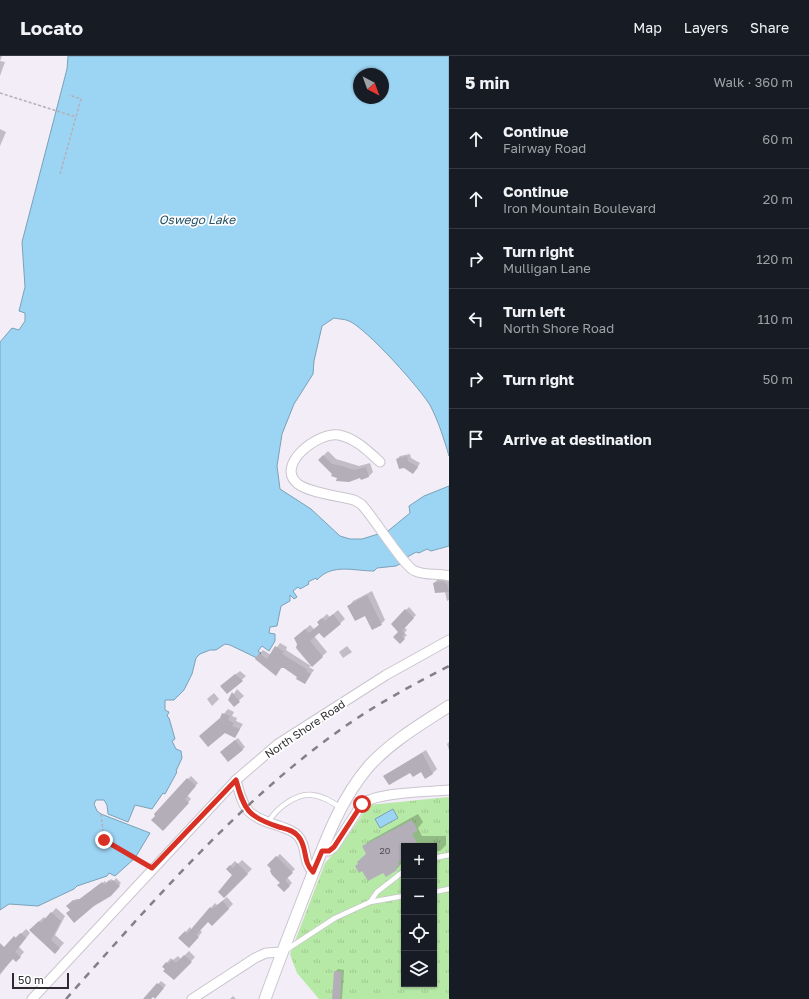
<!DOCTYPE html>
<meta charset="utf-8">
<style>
body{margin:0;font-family:"Golos Text",sans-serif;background:#242831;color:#f1f3f6}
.controls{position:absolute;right:12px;bottom:12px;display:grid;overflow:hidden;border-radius:0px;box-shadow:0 1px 3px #0004}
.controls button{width:36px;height:36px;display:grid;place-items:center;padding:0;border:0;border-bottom:1px solid #363941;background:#171b24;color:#f1f3f6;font:20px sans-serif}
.compass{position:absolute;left:353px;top:12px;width:36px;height:36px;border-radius:50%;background:#171b24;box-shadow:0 1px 3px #0004;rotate:139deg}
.scale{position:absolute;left:12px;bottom:10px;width:57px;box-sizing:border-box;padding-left:4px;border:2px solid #2d2b2f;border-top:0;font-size:11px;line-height:14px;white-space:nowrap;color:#2d2b2f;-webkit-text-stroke:3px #fff;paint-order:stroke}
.stop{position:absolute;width:12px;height:12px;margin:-9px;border:3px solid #d93025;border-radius:50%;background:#fff}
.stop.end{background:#d93025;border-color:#fff;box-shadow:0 1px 4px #0008}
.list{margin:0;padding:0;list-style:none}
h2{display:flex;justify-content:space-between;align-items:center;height:52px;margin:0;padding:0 16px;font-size:17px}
h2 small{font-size:13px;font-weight:400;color:#9ea1a6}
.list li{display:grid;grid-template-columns:26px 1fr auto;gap:12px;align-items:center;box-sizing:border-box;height:60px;padding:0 16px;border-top:1px solid #363941}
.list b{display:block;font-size:15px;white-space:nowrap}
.list p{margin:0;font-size:13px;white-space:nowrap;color:#9ea1a6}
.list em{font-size:13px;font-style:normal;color:#9ea1a6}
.icon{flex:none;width:22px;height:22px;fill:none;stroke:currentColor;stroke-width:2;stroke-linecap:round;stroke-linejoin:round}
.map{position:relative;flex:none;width:449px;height:943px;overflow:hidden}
header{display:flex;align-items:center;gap:24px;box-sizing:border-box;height:56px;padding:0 20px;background:#171b24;border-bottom:1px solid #363941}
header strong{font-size:19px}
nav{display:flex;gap:22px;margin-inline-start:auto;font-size:14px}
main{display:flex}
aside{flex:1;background:#171b24}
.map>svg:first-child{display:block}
.grass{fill:url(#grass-tufts);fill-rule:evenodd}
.water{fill:#9cd4f3;stroke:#7ba1b8;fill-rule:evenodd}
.shadow{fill:#0003}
.building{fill:#b3aeb7}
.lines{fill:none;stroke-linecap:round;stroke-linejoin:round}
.service-casing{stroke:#cac5ce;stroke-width:6}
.minor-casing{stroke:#cac5ce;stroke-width:11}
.tertiary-casing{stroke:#cac5ce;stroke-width:13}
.path{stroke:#b4b0b8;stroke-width:1.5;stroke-dasharray:3 2;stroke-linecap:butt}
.service{stroke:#fff;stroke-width:4.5}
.minor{stroke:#fff;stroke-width:9}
.tertiary{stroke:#fff;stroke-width:11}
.rail{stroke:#838086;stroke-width:2.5;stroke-dasharray:7 7;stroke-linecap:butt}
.route{stroke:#d93025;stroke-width:5}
.labels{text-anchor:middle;stroke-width:3.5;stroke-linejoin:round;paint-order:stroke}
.number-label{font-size:9px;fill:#4e4c51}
.street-label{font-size:11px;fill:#2d2b2f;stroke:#fff}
.water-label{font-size:12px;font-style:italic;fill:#275368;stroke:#fff}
</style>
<header>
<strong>Locato</strong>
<nav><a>Map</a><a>Layers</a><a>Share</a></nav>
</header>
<main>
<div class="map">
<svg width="449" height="943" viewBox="0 0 449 943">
<defs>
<pattern id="grass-tufts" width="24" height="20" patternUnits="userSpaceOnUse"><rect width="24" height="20" fill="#b6e9a5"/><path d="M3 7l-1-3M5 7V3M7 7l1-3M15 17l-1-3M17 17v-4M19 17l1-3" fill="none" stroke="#9dc88e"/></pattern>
</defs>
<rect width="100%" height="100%" fill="#f2edf6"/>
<path class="grass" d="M449,741V943H319L297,917L290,898L325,807L341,790L369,749ZM404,790H434V928H404Z"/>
<g class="water">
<path d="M68,0H449V400C444,383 439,367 431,351C422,334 366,272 349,265C345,263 338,263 334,262L322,270L314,305L313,318L294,348L282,378L277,410L280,433L311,453L340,480L350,483H362L388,475L410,457L409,450L424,440L449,430V490L431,495L427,493L419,497L416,496L404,503L402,507L396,510L377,512L374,515C354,515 332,507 317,524L316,522L308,526L309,528L300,533L298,531L293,535L297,541L294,543L290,539V545L281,550L277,570L270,571L269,577L275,578V585L269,595L262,590L258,595L261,597L257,602L230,589L225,588L216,594H210L200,598L196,602L192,618L184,634L174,644H165V654L169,656L167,660L169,662L175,683L172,685L176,693L181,695L182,702L176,715L177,716L165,738L163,737L152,753L135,749L128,766L108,758L107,749L104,744H96L94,748L97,755L101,758L150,777L135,802L115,820L109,817L107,820L77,830L74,833L38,850L9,848L0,854V286L12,272L19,274L25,265V257L19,255L25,231L22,186L67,13ZM359,18H383V42H359Z"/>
<path d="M393,753L398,762L380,772L375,763Z"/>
</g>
<g class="shadow">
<path d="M0,0H2L0,5L5,6L0,20Z"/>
<path d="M0,73L6,76L0,90Z"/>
<path d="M328,395L336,403L359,410L370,407L373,416L368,421H338L319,404Z"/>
<path d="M410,398L411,402L420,407L416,414L397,403L400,400Z"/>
<path d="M445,522L449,525V544L447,545L445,536L434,527L437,524Z"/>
<path d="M372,535L385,564L381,568L349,550L353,545Z"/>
<path d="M409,551L416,559L404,571L407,574L404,577L407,579L400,586V576L392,568Z"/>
<path d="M338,554L345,563L324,581L319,575L314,580L327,596L312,609L295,582L310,569L314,573L320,568L318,566L327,558L330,561Z"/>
<path d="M280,587L287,591L286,594L311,610L309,611L314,614L304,627L299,620L284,611H282L276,618L259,598L263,594L271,599Z"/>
<path d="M347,590L352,596L343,602L339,596Z"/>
<path d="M240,615L246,620L227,637L226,626Z"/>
<path d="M237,633L244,640L234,649L230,644Z"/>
<path d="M214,637L219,643L212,650L207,643Z"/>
<path d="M228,653L234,656L232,660L237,662L236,665L243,668L235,681L225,676L221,661Z"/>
<path d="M238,682L245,691L242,694L224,693Z"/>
<path d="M449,686V694L447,688Z"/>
<path d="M426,694L437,713L433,717L425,721L421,715L384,720Z"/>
<path d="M191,720L198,727L187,739L191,743L163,774L155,758Z"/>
<path d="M418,758L423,766L418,772L422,780H446V789L440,795H434V790H404V804L397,813L367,797L363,791L369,785Z"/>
<path d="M280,798L295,813L287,821L292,827L284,835L281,827L268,809Z"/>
<path d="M242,804L252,813L224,840L234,819L227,813L235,805L238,808Z"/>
<path d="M116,822L121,827L110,840L71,854L70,848L76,843H80L105,825L107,828L111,823L114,825Z"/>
<path d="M227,841L233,848L212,869L208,865L200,874L202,876L194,886L180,882L190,871L192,874L215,847L217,849Z"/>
<path d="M56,852L65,860L55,879L64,887L55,897L34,870L44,861L46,863Z"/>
<path d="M26,873L30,877L19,891L24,896L16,905L13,902L0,919V898L20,877L21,878Z"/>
<path d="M189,895L195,901L174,923L163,911L171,902L173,904L178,900L181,903Z"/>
<path d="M338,913L344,914L342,943H333L335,916Z"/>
<path d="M161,925L166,929L158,938L153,939L150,943H144Z"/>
<path d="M233,940L236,943H230Z"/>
</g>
<g class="building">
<path d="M323,399L332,408L342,410L354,414L366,411L369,421L361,424L360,422L349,426L336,425L337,422L331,420L332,418L318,404Z"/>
<path d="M407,400L408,405L418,411L413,418L404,412L399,413L396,403Z"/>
<path d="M442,525L447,528L449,536L435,537L433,527Z"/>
<path d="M367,539L382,569L372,574L365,560L355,565L347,550Z"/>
<path d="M405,553L414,562L402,575L405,577L402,580L405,583L400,588L393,581L398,576L391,568Z"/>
<path d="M333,558L341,568L324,582L319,577L310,585L323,601L312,611L296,592L297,588L294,582L305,573L309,577L319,569L317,566L322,562L325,565Z"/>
<path d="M275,590L284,596L282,598L308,614L306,615L311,618L305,628L296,623L297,621L284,612H281L276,620L255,603L259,597L267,603Z"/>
<path d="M235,618L243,625L227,638L220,630Z"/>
<path d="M232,636L240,646L234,651L228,644Z"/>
<path d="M222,657L230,660L228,664L234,667L232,670L240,673L235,682L225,677L208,691L199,680L220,662Z"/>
<path d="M235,684L243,694L228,706L220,696Z"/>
<path d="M422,697L433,718L425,723L421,716L413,721L410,717L389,729L383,720Z"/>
<path d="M187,722L196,730L185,743L189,747L163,775L151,764L155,760L154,758Z"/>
<path d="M412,764L417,773V775L412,778L419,790H404V803L398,806L400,809L396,812L397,814L386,821L383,817L368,825L362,815L359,817L355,810L358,808L357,806L366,798L362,790Z"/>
<path d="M276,800L293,817L285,824L290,830L284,836L277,829L280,827L272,819L270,815L271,813L267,809Z"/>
<path d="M237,807L248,818L224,842L218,836L232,819L226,813L230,809L233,812Z"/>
<path d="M109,824L111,826L113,824L120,830L111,840L94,850L74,867L66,857L70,854L66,850L73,844L77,845L102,826L104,829Z"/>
<path d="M223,845L229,853L212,870L208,866L196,879L199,881L189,892L178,882L185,875L187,878L210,851L212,853Z"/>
<path d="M51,856L61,865L51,884L60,892L55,898L29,874L39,865L41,867Z"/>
<path d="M21,877L26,882L15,896L21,901L16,906L13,903L0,917V887L4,891L14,880L16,882Z"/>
<path d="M184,899L192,906L174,924L163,915L165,913L162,911L166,906L168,908L172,904L176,907Z"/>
<path d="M334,915L342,916L340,943H332Z"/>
<path d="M157,927L164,932L155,943L153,941L151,943H143Z"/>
</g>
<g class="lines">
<defs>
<g id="service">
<path d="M268,767C275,753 296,737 312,739C323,740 332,746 341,752"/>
<path d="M434,802L449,799"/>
<path d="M434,836L449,833"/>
<path d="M370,846L377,836L404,815"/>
<path d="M286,894L335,862L370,846L404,840"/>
</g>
<g id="minor">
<path d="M380,406C368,395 355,382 339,379C319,375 274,409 298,428C310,437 339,440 354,444L361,448C373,460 404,511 415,515C426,520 438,517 449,520"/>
<path d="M236,724C244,755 247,760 279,770C286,773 293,774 298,780C308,791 302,805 313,816"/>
<path d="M322,795H329L334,791L362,748C377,736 428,736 449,734"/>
<path d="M32,943L236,724L278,688L386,619L449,584"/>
<path d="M192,943L255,902L266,897L283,896"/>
</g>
<path id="tertiary" d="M265,943C278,907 292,871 306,835C323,792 338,746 369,710C392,685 421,668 449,650"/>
</defs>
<use href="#service" class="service-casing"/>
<use href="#minor" class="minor-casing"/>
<use href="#tertiary" class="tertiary-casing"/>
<g class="path">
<path d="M0,37L76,61"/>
<path d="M60,118L81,43L69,39"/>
<path d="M101,758L104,784L147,809"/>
</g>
<use href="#service" class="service"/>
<use href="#minor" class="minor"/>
<use href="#tertiary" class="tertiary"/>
<path class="rail" d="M66,943C155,843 252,730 365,657C392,640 420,625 449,610"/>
</g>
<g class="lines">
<path class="route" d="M104,784L152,812L236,724C244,754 248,761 279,771C286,773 293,774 298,780C308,791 302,805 313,816L322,795H329L334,791L362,748"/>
</g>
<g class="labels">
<g class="number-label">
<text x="385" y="798">20</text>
</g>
<g class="street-label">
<text transform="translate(305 673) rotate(-34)" y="4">North Shore Road</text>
</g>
<g class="water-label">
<text x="197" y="168">Oswego Lake</text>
</g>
</g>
</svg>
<div class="controls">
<button>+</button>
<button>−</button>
<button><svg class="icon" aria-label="locate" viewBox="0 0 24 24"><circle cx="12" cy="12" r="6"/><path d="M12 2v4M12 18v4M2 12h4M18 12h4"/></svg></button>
<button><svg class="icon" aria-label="layers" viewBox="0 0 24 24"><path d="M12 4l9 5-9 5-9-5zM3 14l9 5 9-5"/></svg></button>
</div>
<svg class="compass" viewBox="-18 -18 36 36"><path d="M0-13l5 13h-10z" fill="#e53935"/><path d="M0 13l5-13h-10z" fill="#9ea1a6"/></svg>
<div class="scale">50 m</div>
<div class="stop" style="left:362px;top:748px"></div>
<div class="stop end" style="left:104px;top:784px"></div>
</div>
<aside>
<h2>5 min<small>Walk · 360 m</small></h2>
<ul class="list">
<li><svg class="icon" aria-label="ahead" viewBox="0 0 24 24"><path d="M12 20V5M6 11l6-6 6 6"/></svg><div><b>Continue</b><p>Fairway Road</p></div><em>60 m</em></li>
<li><svg class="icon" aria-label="ahead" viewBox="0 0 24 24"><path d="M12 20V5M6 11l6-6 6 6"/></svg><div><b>Continue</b><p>Iron Mountain Boulevard</p></div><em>20 m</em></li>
<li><svg class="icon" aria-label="right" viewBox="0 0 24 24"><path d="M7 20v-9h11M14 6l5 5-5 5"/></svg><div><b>Turn right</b><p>Mulligan Lane</p></div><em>120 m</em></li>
<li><svg class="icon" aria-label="left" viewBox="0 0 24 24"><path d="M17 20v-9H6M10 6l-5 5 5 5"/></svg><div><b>Turn left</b><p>North Shore Road</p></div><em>110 m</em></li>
<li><svg class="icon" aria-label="right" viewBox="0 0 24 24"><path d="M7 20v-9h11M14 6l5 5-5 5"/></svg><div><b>Turn right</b></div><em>50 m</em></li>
<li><svg class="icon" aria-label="arrive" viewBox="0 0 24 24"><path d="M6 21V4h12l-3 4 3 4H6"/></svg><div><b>Arrive at destination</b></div></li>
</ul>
</aside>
</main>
